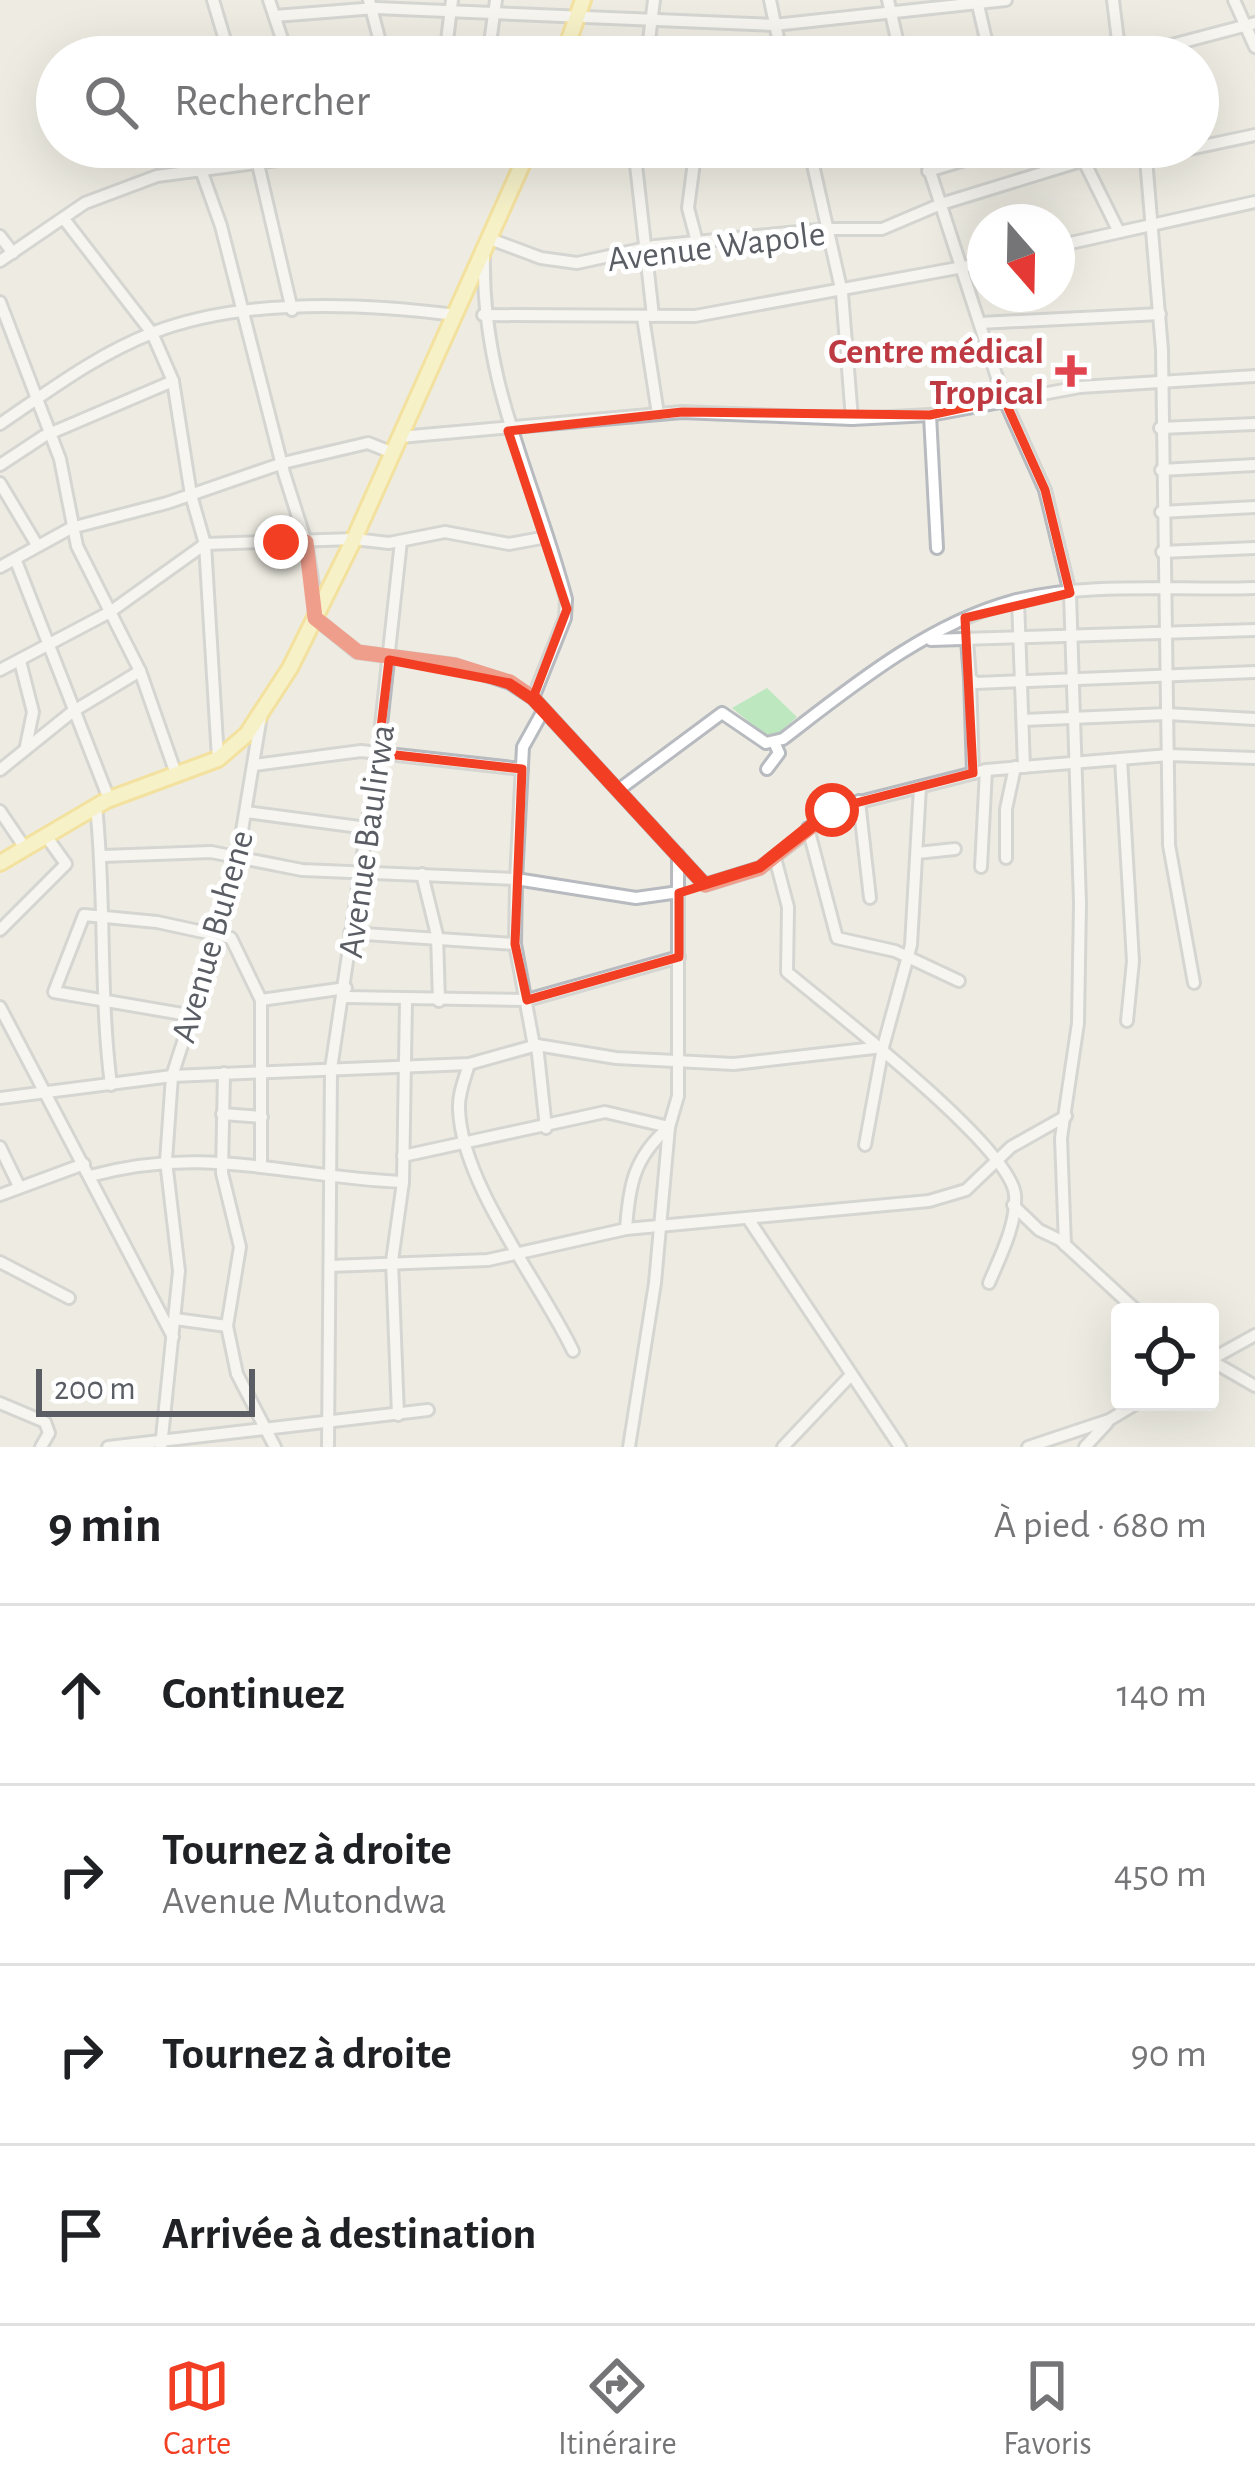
<!DOCTYPE html>
<html lang="fr">
<meta charset="utf-8">
<style>
body{margin:0;font-family:"Alegreya Sans",sans-serif;background:#f2f2f2;color:#202124}
.controls{position:absolute;right:36px;bottom:36px;display:grid;overflow:hidden;border-radius:12px;box-shadow:0 12px 48px #0002}
.controls button{width:108px;height:108px;display:grid;place-items:center;padding:0;border:0;border-bottom:3px solid #e0e0e0;background:#fff;color:#202124;font:60px sans-serif}
.compass{position:absolute;left:967px;top:204px;width:108px;height:108px;border-radius:50%;background:#fff;box-shadow:0 12px 48px #0002;rotate:160deg}
.scale{position:absolute;left:36px;bottom:30px;width:219px;box-sizing:border-box;padding-left:12px;border:6px solid #5a5e64;border-top:0;font-size:33px;line-height:42px;white-space:nowrap;color:#5a5e64;-webkit-text-stroke:9px #fff;paint-order:stroke}
.stop{position:absolute;width:36px;height:36px;margin:-27px;border:9px solid #f23f24;border-radius:50%;background:#fff}
.stop.end{background:#f23f24;border-color:#fff;box-shadow:0 3px 12px #0008}
.list{margin:0;padding:0;list-style:none}
h2{display:flex;justify-content:space-between;align-items:center;height:156px;margin:0;padding:0 48px;font-size:51px}
h2 small{font-size:39px;font-weight:400;color:#757577}
.list li{display:grid;grid-template-columns:78px 1fr auto;gap:36px;align-items:center;box-sizing:border-box;height:180px;padding:0 48px;border-top:3px solid #e0e0e0}
.list b{display:block;font-size:45px;white-space:nowrap}
.list p{margin:0;font-size:39px;white-space:nowrap;color:#757577}
.list em{font-size:39px;font-style:normal;color:#757577}
.icon{flex:none;width:66px;height:66px;fill:none;stroke:currentColor;stroke-width:2;stroke-linecap:round;stroke-linejoin:round}
.map{position:relative;flex:none;width:1255px;height:1447px;overflow:hidden}
.search{position:absolute;background:#fff;box-shadow:0 12px 48px #0002;left:36px;right:36px;top:36px;height:132px;display:flex;align-items:center;gap:30px;box-sizing:border-box;padding:0 42px;border-radius:66px;color:#757577;font-size:45px}
.sheet{height:876px;background:#fff}
nav{display:flex;justify-content:space-around;align-items:center;box-sizing:border-box;height:168px;border-top:3px solid #e0e0e0;background:#fff;font-size:33px;color:#757577}
nav a{display:grid;justify-items:center;gap:6px}
nav .on{color:#f23f24}
.map>svg:first-child{display:block}
.garden{fill:#bce7bf}
.lines{fill:none;stroke-linecap:round;stroke-linejoin:round}
.minor-casing{stroke:#b7babf;stroke-width:16}
.major-casing{stroke:#f9d250;stroke-width:20}
.minor{stroke:#fff;stroke-width:10}
.major{stroke:#fff5a6;stroke-width:14}
.route{stroke:#f23f24;stroke-width:15}
.marked{fill:none;stroke:#f23f24;stroke-width:9;stroke-linejoin:round}
.health-dot{fill:#e0444e;stroke:#fff;stroke-width:4.5}
.labels{text-anchor:middle;stroke-width:10;stroke-linejoin:round;paint-order:stroke}
.street-label{font-size:36px;fill:#5a5e64;stroke:#fff}
.health-label{font-size:36px;font-weight:bold;fill:#be3a42;stroke:#fff;text-anchor:end}
</style>
<div class="map">
<svg width="1255" height="1447" viewBox="0 0 1255 1447">
<rect width="100%" height="100%" fill="#eeece2"/>
<path class="garden" d="M767,688L797,717L771,740L732,708Z"/>
<g class="lines">
<defs>
<g id="minor">
<path d="M213,0L230,57"/>
<path d="M269,0L288,57"/>
<path d="M369,0L384,57"/>
<path d="M770,0L782,57"/>
<path d="M888,0L901,57"/>
<path d="M1113,0L1120,57"/>
<path d="M1234,0L1255,47"/>
<path d="M978,5L990,57"/>
<path d="M275,16L376,8L774,25L1006,0"/>
<path d="M445,57L452,0"/>
<path d="M488,57L496,0"/>
<path d="M647,57L654,0"/>
<path d="M1126,57L1255,23"/>
<path d="M254,147L292,310"/>
<path d="M634,147L653,316"/>
<path d="M696,147L688,208L697,242"/>
<path d="M809,147L842,293L852,419"/>
<path d="M922,147L1004,399L1045,490L1070,593L1080,903L1078,1023L1061,1138L1065,1245"/>
<path d="M1077,147L1119,232"/>
<path d="M1145,147L1162,350L1169,845L1194,983"/>
<path d="M1147,158L1255,135"/>
<path d="M200,167L221,226L284,473L306,542L317,609"/>
<path d="M928,171L1008,147"/>
<path d="M64,219L152,333L173,381L191,495L205,544L218,759"/>
<path d="M0,236L13,253"/>
<path d="M490,239L541,258L577,263L655,246L828,229H882L941,204L1084,160"/>
<path d="M1057,246L1255,202"/>
<path d="M484,255C481,384 534,478 566,599L565,618L533,698"/>
<path d="M0,261L85,203L157,176L330,153L566,147"/>
<path d="M0,302L60,459L77,546L140,671L175,771"/>
<path d="M483,315L695,316L985,263"/>
<path d="M643,317L658,414"/>
<path d="M980,323L1160,314"/>
<path d="M930,415L937,548"/>
<path d="M0,424C49,391 96,355 152,333C242,298 362,303 456,315"/>
<path d="M1160,428L1255,424"/>
<path d="M400,437L682,412L852,419L930,415L1080,387L1255,376"/>
<path d="M0,465L44,436L173,381"/>
<path d="M1161,470L1255,465"/>
<path d="M0,483L37,545"/>
<path d="M1161,512L1255,507"/>
<path d="M1162,552L1255,548"/>
<path d="M16,561L109,799"/>
<path d="M0,567L71,528L167,503L283,463L368,443L393,453"/>
<path d="M1018,600L1024,767"/>
<path d="M315,618L357,652L455,665L510,683L533,698L705,885L760,868L840,807L986,770L1169,755L1255,758"/>
<path d="M931,640L1255,630"/>
<path d="M967,640L970,678L976,683L1255,672"/>
<path d="M20,661L33,712L26,746"/>
<path d="M0,670L110,612L205,544L354,539L389,543L445,532L509,544L547,537"/>
<path d="M970,678L973,773"/>
<path d="M1023,720L1167,714L1255,719"/>
<path d="M1121,759L1133,961L1127,1021"/>
<path d="M254,765L361,751L522,769"/>
<path d="M767,769L779,753L774,742"/>
<path d="M0,770L72,712L140,671"/>
<path d="M621,788L722,713L766,743L783,739C852,686 928,624 1013,601C1089,581 1178,591 1255,588"/>
<path d="M859,801L870,898"/>
<path d="M96,806C106,899 99,992 111,1085"/>
<path d="M0,811L25,848"/>
<path d="M246,812L367,828"/>
<path d="M808,828L837,938L895,951L959,981"/>
<path d="M917,853L955,849"/>
<path d="M103,856L211,852L302,870L516,879L636,898L679,892"/>
<path d="M775,858L788,907L787,972C828,1007 1011,1146 1015,1195C1017,1224 1000,1257 989,1283"/>
<path d="M1006,858V809L1015,767"/>
<path d="M981,867L986,770"/>
<path d="M422,874L437,935L439,1001"/>
<path d="M0,930L66,864L46,836"/>
<path d="M350,933L515,944"/>
<path d="M345,997L527,1000L679,957"/>
<path d="M261,1000L346,988"/>
<path d="M0,1007L173,1337"/>
<path d="M188,1015L54,992L84,915L157,922L231,938L261,1000V1166"/>
<path d="M537,1045L546,1128"/>
<path d="M534,1046L515,944L516,879L523,747L543,711"/>
<path d="M469,1064C465,1078 458,1094 459,1109C461,1183 541,1284 573,1351"/>
<path d="M224,1073L222,1173L240,1247L227,1326L237,1374L275,1447"/>
<path d="M0,1098L172,1076L469,1064L537,1045L616,1058L734,1064L883,1047"/>
<path d="M222,1114L262,1117"/>
<path d="M865,1145L883,1047L911,945L920,787"/>
<path d="M0,1147L18,1184"/>
<path d="M403,1156L605,1112L669,1127"/>
<path d="M90,1176C206,1144 287,1177 403,1182"/>
<path d="M0,1195L84,1164"/>
<path d="M1013,1205L1039,1230L1060,1240L1138,1312"/>
<path d="M749,1220L900,1447"/>
<path d="M626,1229C629,1185 634,1157 669,1127"/>
<path d="M0,1262L69,1298"/>
<path d="M330,1266L488,1260L626,1229L929,1201L966,1190L1011,1147L1066,1116"/>
<path d="M175,1319L227,1326"/>
<path d="M1210,1360L1255,1386"/>
<path d="M1210,1360L1255,1335"/>
<path d="M0,1403L45,1422L49,1433L41,1447"/>
<path d="M398,1415L392,1261L403,1182L406,1001"/>
<path d="M108,1447L428,1410"/>
<path d="M161,1447L179,1271L166,1161L172,1076L232,891L261,716"/>
<path d="M328,1447L331,1069L378,753L401,541"/>
<path d="M629,1447L655,1283L669,1127L678,1096V855"/>
<path d="M783,1447L851,1375"/>
<path d="M1028,1447L1109,1420L1139,1402"/>
<path d="M1085,1447L1107,1423"/>
</g>
<g id="major">
<path d="M563,57L583,0"/>
<path d="M0,863L107,800L218,759L247,734L290,668L354,539L530,147"/>
</g>
</defs>
<use href="#minor" class="minor-casing"/>
<use href="#major" class="major-casing"/>
<use href="#minor" class="minor"/>
<use href="#major" class="major"/>
</g>
<g class="lines">
<path class="route" d="M281,542H306L315,618L358,652L455,665L510,682L533,698L705,885L760,868L832,810"/>
</g>
<path d="M0 0H1255V1447H0ZM1004,399L1045,490L1070,593L965,618L973,773L840,807L760,868L679,893V957L527,1000L515,944L522,769L378,753L389,660L510,683L533,698L567,609L508,431L682,412L930,415Z" fill="#eeece2" fill-opacity=".55" fill-rule="evenodd"/>
<path class="marked" d="M1004,399L1045,490L1070,593L965,618L973,773L840,807L760,868L679,893V957L527,1000L515,944L522,769L378,753L389,660L510,683L533,698L567,609L508,431L682,412L930,415Z"/>
<path class="health-dot" d="M1065 353h12v12h12v12h-12v12h-12v-12h-12v-12h12z"/>
<g class="labels">
<g class="street-label">
<text transform="translate(716 245) rotate(-7)" y="13">Avenue Wapole</text>
<text transform="translate(365 841) rotate(-82)" y="13">Avenue Baulirwa</text>
<text transform="translate(211 936) rotate(-74)" y="13">Avenue Buhene</text>
</g>
<g class="health-label">
<text x="1044" y="363">Centre médical<tspan x="1044" dy="41">Tropical</tspan></text>
</g>
</g>
</svg>
<div class="controls">
<button><svg class="icon" aria-label="locate" viewBox="0 0 24 24"><circle cx="12" cy="12" r="6"/><path d="M12 2v4M12 18v4M2 12h4M18 12h4"/></svg></button>
</div>
<svg class="compass" viewBox="-18 -18 36 36"><path d="M0-13l5 13h-10z" fill="#e53935"/><path d="M0 13l5-13h-10z" fill="#757577"/></svg>
<div class="scale">200 m</div>
<div class="stop" style="left:832px;top:810px"></div>
<div class="stop end" style="left:281px;top:542px"></div>
<div class="search"><svg class="icon" aria-label="search" viewBox="0 0 24 24"><circle cx="10" cy="10" r="6"/><path d="M15 15l6 6"/></svg>Rechercher</div>
</div>
<section class="sheet">
<h2>9 min<small>À pied · 680 m</small></h2>
<ul class="list">
<li><svg class="icon" aria-label="ahead" viewBox="0 0 24 24"><path d="M12 20V5M6 11l6-6 6 6"/></svg><div><b>Continuez</b></div><em>140 m</em></li>
<li><svg class="icon" aria-label="right" viewBox="0 0 24 24"><path d="M7 20v-9h11M14 6l5 5-5 5"/></svg><div><b>Tournez à droite</b><p>Avenue Mutondwa</p></div><em>450 m</em></li>
<li><svg class="icon" aria-label="right" viewBox="0 0 24 24"><path d="M7 20v-9h11M14 6l5 5-5 5"/></svg><div><b>Tournez à droite</b></div><em>90 m</em></li>
<li><svg class="icon" aria-label="arrive" viewBox="0 0 24 24"><path d="M6 21V4h12l-3 4 3 4H6"/></svg><div><b>Arrivée à destination</b></div></li>
</ul>
</section>
<nav>
<a class="on"><svg class="icon" aria-label="map" viewBox="0 0 24 24"><path d="M3 6l6-2 6 2 6-2v14l-6 2-6-2-6 2zM9 4v14M15 6v14"/></svg>Carte</a>
<a><svg class="icon" aria-label="directions" viewBox="0 0 24 24"><path d="M12 3l9 9-9 9-9-9zM9 14v-3h6M13 9l2 2-2 2"/></svg>Itinéraire</a>
<a><svg class="icon" aria-label="saved" viewBox="0 0 24 24"><path d="M7 4h10v16l-5-4-5 4z"/></svg>Favoris</a>
</nav>
